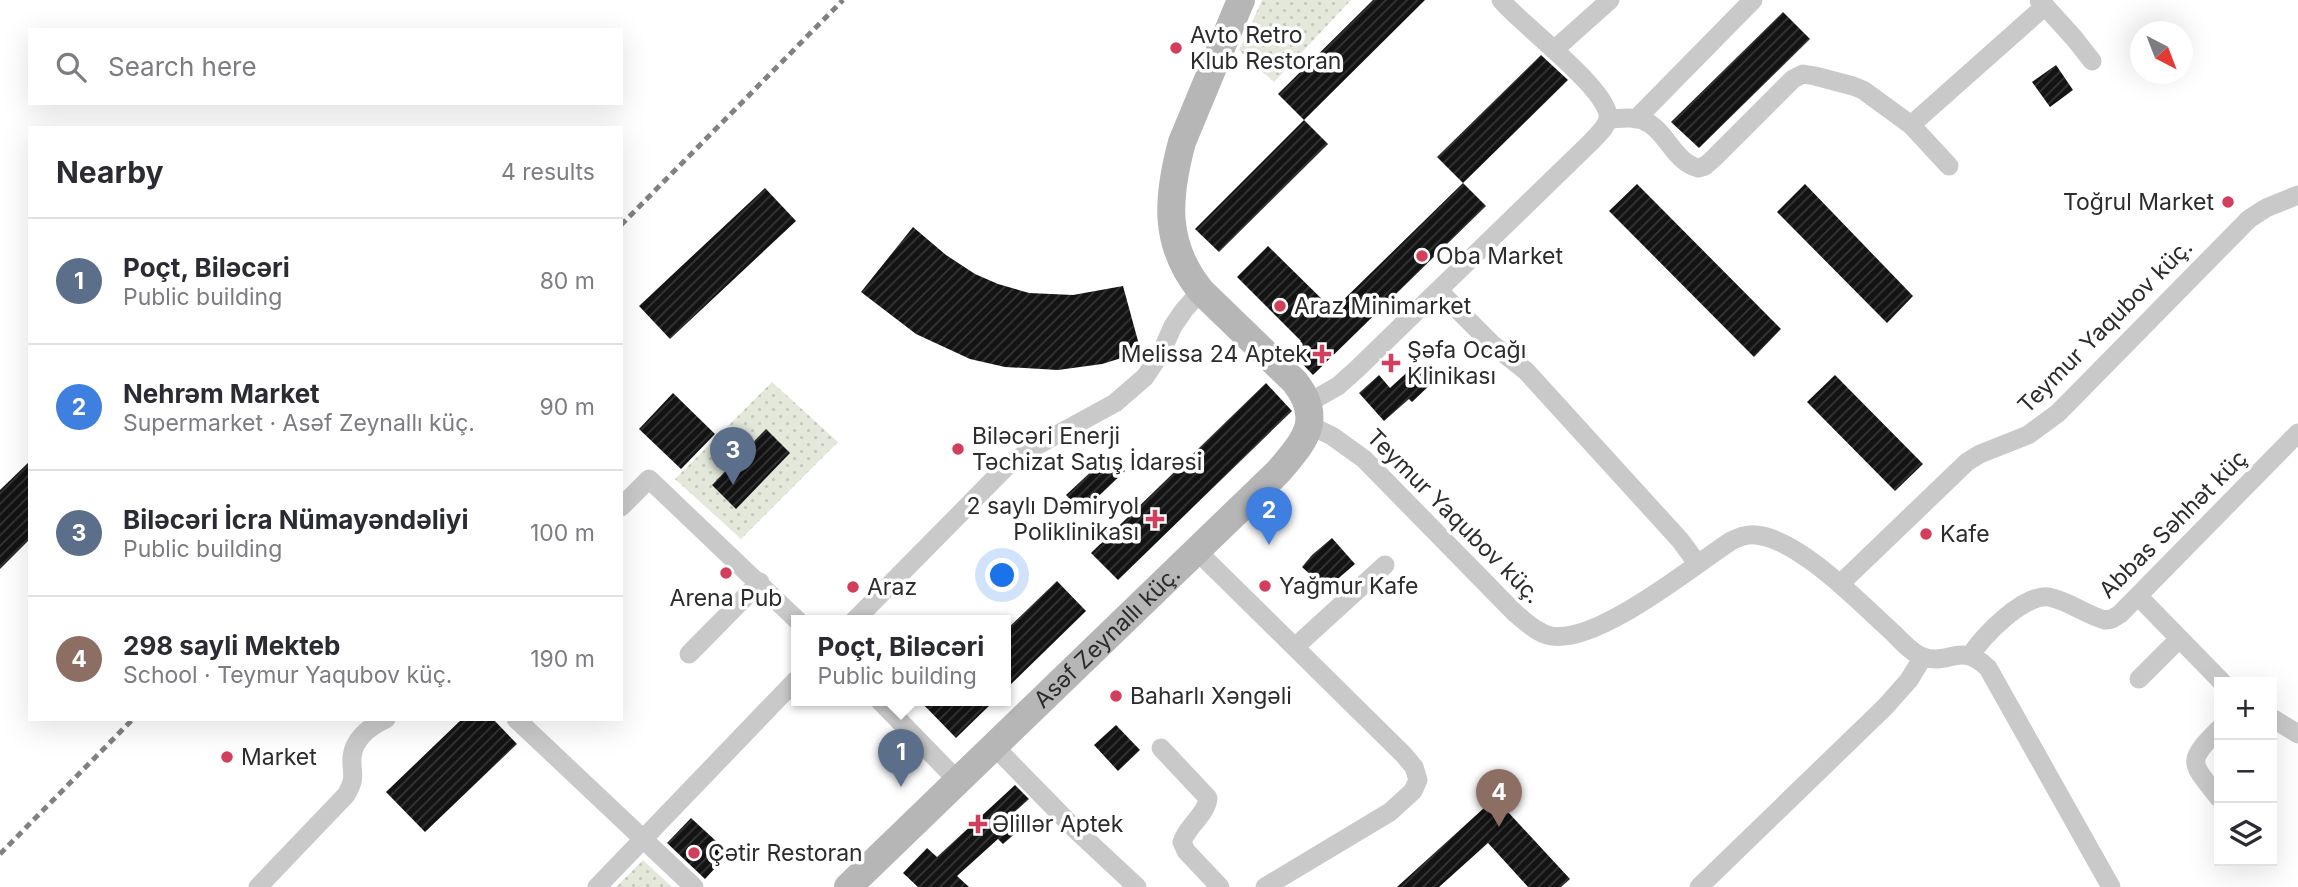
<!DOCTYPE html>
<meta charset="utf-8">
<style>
body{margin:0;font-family:Inter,sans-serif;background:#f2f2f3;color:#2b2b33}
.controls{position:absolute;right:21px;bottom:21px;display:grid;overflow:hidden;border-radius:0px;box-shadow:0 7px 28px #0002}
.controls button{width:63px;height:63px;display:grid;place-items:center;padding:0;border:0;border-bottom:2px solid #e1e1e2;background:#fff;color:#2b2b33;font:35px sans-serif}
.compass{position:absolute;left:2130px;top:21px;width:63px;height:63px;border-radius:50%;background:#fff;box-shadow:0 7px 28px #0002;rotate:138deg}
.you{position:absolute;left:1003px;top:576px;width:24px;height:24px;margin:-18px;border:5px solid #fff;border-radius:50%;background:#1a73e8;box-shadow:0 0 0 10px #1a73e833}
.badge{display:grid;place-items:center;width:46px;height:46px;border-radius:50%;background:#d23f5c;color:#fff;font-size:23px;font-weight:700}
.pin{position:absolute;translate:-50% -58px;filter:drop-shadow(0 2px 4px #0008)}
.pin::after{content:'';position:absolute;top:37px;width:24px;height:21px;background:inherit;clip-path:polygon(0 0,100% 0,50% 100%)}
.popup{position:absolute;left:791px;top:615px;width:220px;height:91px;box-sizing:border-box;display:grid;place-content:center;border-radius:0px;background:#fff;filter:drop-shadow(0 2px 5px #0005);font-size:23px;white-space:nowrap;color:#7c7c81}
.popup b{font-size:26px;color:#2b2b33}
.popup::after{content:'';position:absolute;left:50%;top:100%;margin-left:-14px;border:14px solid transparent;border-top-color:#fff}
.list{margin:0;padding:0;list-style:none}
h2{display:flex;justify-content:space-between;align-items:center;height:91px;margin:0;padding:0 28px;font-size:30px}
h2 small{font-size:23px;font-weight:400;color:#7c7c81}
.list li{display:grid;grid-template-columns:46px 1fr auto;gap:21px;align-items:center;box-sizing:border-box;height:126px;padding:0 28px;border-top:2px solid #e1e1e2}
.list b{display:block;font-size:26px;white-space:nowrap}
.list p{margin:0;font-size:23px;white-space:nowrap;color:#7c7c81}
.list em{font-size:23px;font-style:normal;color:#7c7c81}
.icon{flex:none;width:38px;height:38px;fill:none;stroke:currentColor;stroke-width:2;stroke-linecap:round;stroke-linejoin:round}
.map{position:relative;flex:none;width:2298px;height:887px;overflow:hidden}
.search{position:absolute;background:#fff;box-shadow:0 7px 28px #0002;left:28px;top:28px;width:595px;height:77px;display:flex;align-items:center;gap:18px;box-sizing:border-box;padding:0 24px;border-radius:0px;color:#7c7c81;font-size:26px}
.panel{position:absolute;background:#fff;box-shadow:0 7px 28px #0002;left:28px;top:126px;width:595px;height:595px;border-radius:0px}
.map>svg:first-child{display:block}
.park{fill:url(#park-dots)}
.building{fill:url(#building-hatch)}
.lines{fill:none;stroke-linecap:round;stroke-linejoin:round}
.street{stroke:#c9c9c9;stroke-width:19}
.secondary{stroke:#b6b6b6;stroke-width:28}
.rail{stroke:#818181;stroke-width:5;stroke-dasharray:7 5;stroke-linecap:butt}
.poi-dot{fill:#d23f5c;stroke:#fff;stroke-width:2.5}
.labels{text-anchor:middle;stroke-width:7;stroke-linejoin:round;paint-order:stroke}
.poi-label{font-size:23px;fill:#2c2c2c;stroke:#fff;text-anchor:start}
.street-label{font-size:23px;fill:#2c2c2c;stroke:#fff}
</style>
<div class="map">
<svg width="2298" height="887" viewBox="0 0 2298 887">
<defs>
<pattern id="park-dots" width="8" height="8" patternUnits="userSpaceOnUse" patternTransform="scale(1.75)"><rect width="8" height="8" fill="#e4e8db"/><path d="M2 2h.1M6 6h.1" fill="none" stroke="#c4c7bc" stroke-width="1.8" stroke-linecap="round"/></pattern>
<pattern id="building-hatch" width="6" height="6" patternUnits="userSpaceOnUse" patternTransform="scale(1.75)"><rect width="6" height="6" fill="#131313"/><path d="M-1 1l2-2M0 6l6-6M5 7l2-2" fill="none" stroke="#363636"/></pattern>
</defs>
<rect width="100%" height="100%" fill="#fff"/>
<g class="park">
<path d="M1262,0H1351L1274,82L1239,50Z"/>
<path d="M772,382L838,442L741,539L675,479Z"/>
<path d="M643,860L672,887H616Z"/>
</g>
<g class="building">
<path d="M1373,0H1425L1304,120L1278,94Z"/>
<path d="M1783,12L1810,39L1699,148L1671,122Z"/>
<path d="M1541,55L1568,80L1463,183L1437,157Z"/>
<path d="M2056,65L2073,90L2050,107L2032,82Z"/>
<path d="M1304,120L1328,144L1219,252L1195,229Z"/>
<path d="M1463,183L1486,206L1313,375L1291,352L1301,341L1237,277L1268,246L1333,310Z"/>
<path d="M1637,184L1781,329L1754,357L1609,211Z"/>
<path d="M1805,184L1913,296L1887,323L1777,212Z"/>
<path d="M765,188L796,221L670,339L639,306Z"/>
<path d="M913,227L946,255L975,274L998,284L1029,293L1073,295L1123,286L1141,352L1102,364L1058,370L1005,367L970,359L916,334L861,292Z"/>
<path d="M1415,365L1432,383L1412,402L1409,399L1384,421L1359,393L1379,375L1390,388Z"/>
<path d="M1835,375L1923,464L1895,491L1807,402Z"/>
<path d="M1266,383L1292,411L1118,580L1091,553Z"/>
<path d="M673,393L715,434L681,469L639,429Z"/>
<path d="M766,429L790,453L736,509L712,485Z"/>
<path d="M1109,455L1125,471L1082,512L1066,495Z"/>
<path d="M30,461V539L0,569V490Z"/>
<path d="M1332,538L1355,564L1326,589L1302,567L1312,555Z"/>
<path d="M1057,581L1086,611L1006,689V630Z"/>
<path d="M920,701H994L956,738Z"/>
<path d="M462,719H493L517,744L425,832L386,792Z"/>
<path d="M1116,725L1140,750L1118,771L1094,745Z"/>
<path d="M1015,785L1029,799L1010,816L1022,828L1003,844L998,839L957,876L969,887H918L903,873L927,848L937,857Z"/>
<path d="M1495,798L1570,879L1561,887H1528L1488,843L1439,887H1397Z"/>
<path d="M691,818L729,853L705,879L667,843Z"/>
</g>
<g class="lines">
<g class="street">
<path d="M2045,6L2074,38L2092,61"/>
<path d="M1554,50L1610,0"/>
<path d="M1608,119C1618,119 1632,116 1642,120C1666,128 1673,162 1698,168L1705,166L1714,158L1793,79L1803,74L1815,76L1853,86L1863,90L1911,125L2045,6L2039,0"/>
<path d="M1636,119L1753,0"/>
<path d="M1911,125L1949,166"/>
<path d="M1439,291L1492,344L1526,371L1680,540L1697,563"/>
<path d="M1308,403L1338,386L1357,369L1592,141C1598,134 1606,128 1608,119C1613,92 1519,23 1501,0"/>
<path d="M1309,425L1332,436L1364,459L1515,613C1526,622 1537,633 1551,636C1598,644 1691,567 1731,541C1739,537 1747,534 1756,535C1799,539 1859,602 1890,630C1900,639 1911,653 1923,657C1949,666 1960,641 1988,668L2111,887"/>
<path d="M621,507L649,479L798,621"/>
<path d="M1196,550L1404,755L1414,767L1418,780L1413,791L1390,812L1265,887"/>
<path d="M1840,584L1967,462L1980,454L2028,435L2058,413L2249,219L2266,208L2298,195"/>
<path d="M2139,597L2222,682"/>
<path d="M854,621L1006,467L1038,445L1115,403L1145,377L1161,353L1173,326L1184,310L1201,291"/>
<path d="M1295,647L1385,565"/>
<path d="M689,654L760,582"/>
<path d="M1971,655C1982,636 2025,593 2049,597C2069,601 2086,615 2105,620L2112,619L2120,614L2298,433"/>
<path d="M2139,679L2179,639"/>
<path d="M880,701L958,781"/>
<path d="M2272,718L2298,734"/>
<path d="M516,719L694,887"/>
<path d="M2219,729C2185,763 2191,762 2219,798"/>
<path d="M994,746L1077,831L1137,887"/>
<path d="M1161,748L1208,798C1207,814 1187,826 1182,842L1186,851L1220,887"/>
<path d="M258,887L346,795C357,776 351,776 352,757C354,738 371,726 386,719"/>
<path d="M597,887L796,680"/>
<path d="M1699,887L1885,707L1909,680L1923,657"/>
</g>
<path class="secondary" id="s1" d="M848,887L1279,471C1305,440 1324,420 1295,382L1201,291C1163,244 1167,198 1182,142L1241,0"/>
<g class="rail">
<path d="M621,225L843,0"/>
<path d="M0,854L133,719"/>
</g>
</g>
<g class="poi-dot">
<circle cx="1176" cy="48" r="7"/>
<circle cx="2228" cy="202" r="7"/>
<circle cx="1422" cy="256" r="7"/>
<circle cx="1280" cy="306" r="7"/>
<path d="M1318.5 343.5h7v7h7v7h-7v7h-7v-7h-7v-7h7z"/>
<path d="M1387.5 352.5h7v7h7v7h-7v7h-7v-7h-7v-7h7z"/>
<circle cx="958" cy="449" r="7"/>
<path d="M1151.5 508.5h7v7h7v7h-7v7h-7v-7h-7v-7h7z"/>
<circle cx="1926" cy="534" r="7"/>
<circle cx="726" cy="573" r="7"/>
<circle cx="1265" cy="586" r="7"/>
<circle cx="853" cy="587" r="7"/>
<circle cx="1116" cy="696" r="7"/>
<circle cx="227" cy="757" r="7"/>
<path d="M974.5 813.5h7v7h7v7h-7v7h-7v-7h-7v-7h7z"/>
<circle cx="694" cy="853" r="7"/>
</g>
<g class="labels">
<g class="poi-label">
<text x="1190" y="43">Avto Retro<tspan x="1190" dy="26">Klub Restoran</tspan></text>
<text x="2214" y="210" text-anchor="end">Toğrul Market</text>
<text x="1436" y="264">Oba Market</text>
<text x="1294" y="314">Araz Minimarket</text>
<text x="1407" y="358">Şəfa Ocağı<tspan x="1407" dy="26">Klinikası</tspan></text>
<text x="1308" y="362" text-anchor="end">Melissa 24 Aptek</text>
<text x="972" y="444">Biləcəri Enerji<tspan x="972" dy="26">Təchizat Satış İdarəsi</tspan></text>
<text x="1139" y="514" text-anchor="end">2 saylı Dəmiryol<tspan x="1139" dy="26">Poliklinikası</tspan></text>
<text x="1940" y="542">Kafe</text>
<text x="1279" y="594">Yağmur Kafe</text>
<text x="867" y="595">Araz</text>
<text x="726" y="606" text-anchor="middle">Arena Pub</text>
<text x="1130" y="704">Baharlı Xəngəli</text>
<text x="241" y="765">Market</text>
<text x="992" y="832">Əlillər Aptek</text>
<text x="708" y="861">Çətir Restoran</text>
</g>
<g class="street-label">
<text transform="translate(2105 326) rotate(-45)" y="8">Teymur Yaqubov küç.</text>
<text transform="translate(1454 516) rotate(45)" y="8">Teymur Yaqubov küç.</text>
<text transform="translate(2173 524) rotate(-45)" y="8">Abbas Səhhət küç</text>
<text dy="8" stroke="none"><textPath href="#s1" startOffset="360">Asəf Zeynallı küç.</textPath></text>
</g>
</g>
</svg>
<div class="controls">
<button>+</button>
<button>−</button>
<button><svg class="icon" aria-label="layers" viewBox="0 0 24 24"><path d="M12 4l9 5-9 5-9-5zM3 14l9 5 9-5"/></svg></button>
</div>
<svg class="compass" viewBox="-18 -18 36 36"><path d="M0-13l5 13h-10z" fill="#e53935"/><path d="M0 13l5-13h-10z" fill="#7c7c81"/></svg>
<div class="you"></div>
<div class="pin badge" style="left:901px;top:787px;background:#5c6f8a">1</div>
<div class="popup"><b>Poçt, Biləcəri</b>Public building</div>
<div class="pin badge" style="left:1269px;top:545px;background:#3f7fe0">2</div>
<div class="pin badge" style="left:733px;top:485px;background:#5c6f8a">3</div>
<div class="pin badge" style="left:1499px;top:827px;background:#8d6e63">4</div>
<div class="search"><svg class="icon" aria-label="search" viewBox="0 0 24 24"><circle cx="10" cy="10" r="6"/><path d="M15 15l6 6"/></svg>Search here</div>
<section class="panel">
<h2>Nearby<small>4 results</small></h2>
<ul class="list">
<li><span class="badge" style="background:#5c6f8a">1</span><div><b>Poçt, Biləcəri</b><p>Public building</p></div><em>80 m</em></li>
<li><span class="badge" style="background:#3f7fe0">2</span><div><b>Nehrəm Market</b><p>Supermarket · Asəf Zeynallı küç.</p></div><em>90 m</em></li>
<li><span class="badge" style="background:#5c6f8a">3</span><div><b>Biləcəri İcra Nümayəndəliyi</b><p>Public building</p></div><em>100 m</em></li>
<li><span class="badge" style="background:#8d6e63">4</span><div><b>298 sayli Mekteb</b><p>School · Teymur Yaqubov küç.</p></div><em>190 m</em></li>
</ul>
</section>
</div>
